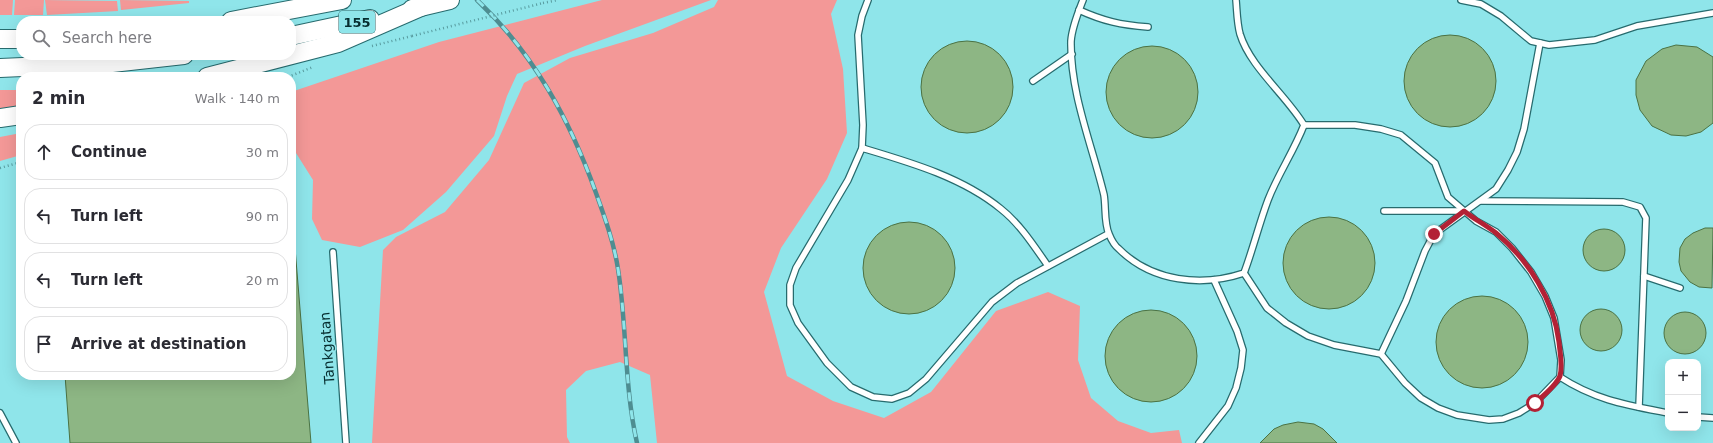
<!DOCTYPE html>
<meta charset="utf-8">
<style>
body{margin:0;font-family:"DejaVu Sans",sans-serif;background:#f7f7f7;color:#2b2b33}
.controls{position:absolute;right:12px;bottom:12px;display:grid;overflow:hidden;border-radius:8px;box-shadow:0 4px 16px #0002}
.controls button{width:36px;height:36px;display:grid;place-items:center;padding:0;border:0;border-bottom:1px solid #e1e1e2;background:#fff;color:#2b2b33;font:20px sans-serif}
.stop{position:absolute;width:12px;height:12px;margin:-9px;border:3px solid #b32135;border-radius:50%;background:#fff}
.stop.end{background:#b32135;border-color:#fff;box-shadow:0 1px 4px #0008}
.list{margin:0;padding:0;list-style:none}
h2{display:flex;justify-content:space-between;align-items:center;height:52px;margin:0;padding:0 16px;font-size:17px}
h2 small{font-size:13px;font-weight:400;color:#7c7c81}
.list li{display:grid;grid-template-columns:26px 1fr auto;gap:12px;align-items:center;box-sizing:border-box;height:56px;margin:0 8px 8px;padding:0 8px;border:1px solid #e1e1e2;border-radius:16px}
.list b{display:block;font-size:15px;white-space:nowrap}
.list em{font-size:13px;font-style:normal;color:#7c7c81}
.icon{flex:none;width:22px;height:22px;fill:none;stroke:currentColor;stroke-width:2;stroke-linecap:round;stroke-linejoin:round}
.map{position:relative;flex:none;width:1713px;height:443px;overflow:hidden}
.search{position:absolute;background:#fff;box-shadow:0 4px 16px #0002;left:16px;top:16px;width:280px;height:44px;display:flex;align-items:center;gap:10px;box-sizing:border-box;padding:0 14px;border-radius:16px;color:#7c7c81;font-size:15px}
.panel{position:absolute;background:#fff;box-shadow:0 4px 16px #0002;left:16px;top:72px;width:280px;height:308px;border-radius:16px}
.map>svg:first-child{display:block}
.green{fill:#f39897}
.building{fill:#8db684;stroke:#4b7243}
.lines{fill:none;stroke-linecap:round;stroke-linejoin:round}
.lane-casing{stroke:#276b6e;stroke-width:8}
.primary-casing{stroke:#276b6e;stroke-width:20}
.path{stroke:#589b9f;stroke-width:2.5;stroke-dasharray:1 3;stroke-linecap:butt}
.lane{stroke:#fff;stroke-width:5.5}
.primary{stroke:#fff;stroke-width:18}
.rail-casing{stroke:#4e8d91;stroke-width:4.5}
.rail{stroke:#8fe5ea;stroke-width:3;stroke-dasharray:9;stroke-linecap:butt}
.path-bridge{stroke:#589b9f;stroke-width:2.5;stroke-dasharray:1 3;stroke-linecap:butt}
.route{stroke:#b32135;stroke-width:5}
.labels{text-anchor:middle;stroke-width:3;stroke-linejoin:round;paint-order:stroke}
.shield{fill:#8fe5ea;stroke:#2f6467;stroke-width:1}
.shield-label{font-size:13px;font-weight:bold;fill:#062d2f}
.street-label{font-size:14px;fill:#062d2f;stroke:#8fe5ea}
</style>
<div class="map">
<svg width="1713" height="443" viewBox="0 0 1713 443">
<rect width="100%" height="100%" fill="#8fe5ea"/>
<g class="green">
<path d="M0,0H13L12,15H0Z"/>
<path d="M15,0H44L43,15H14Z"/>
<path d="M45,0L117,1L118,11L47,15Z"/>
<path d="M120,0L189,1V3L121,10Z"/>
<path d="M602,0H711L585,46L517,74L507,96L494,136L446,192L403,230L360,247L322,240L312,219L313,180L296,153H291V92L439,42Z"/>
<path d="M718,0H837L831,14L843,69L847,133L827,179L781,248L764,292L787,376L833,401L884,418L931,392L996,311L1048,292L1080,306L1078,360L1091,398L1118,421L1151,433L1179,430L1182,443H657L650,375L620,362L586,371L566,390L567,437L570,443H372L383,250L396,237L445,212L489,160L524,83L570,58L653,33L714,7Z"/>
<path d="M0,90H21V109L0,112Z"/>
<path d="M21,133V155L0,161V137Z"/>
</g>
<g class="building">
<circle cx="1450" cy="81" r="46"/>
<circle cx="967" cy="87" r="46"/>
<path d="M1676,45L1697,47L1713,57V123L1701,132L1686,136L1671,135L1652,126L1640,110L1636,95V80L1646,61L1662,49Z"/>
<circle cx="1152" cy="92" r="46"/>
<path d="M291,199L311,443H70L65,375H291Z"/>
<circle cx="1329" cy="263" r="46"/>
<circle cx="909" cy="268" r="46"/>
<path d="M1705,228H1713L1712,288L1699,287L1690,282L1681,271L1679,262L1680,248L1685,239L1693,233Z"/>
<circle cx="1604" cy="250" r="21"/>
<circle cx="1482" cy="342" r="46"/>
<circle cx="1601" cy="330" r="21"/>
<circle cx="1151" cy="356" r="46"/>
<circle cx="1685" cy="333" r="21"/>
<path d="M1298,422L1314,424L1323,429L1337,443H1260L1274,429L1283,425Z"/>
</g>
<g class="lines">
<defs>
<g id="lane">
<path d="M868,0L862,16L858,35L863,125L862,148L848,180L796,268L790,285V305L798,323L827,363L851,387L873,397L892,399L909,393L926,379L992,302L1017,283L1108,234"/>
<path d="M1083,0C1078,13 1072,27 1071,41C1070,93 1092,145 1104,195C1106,207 1104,223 1109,234C1111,239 1115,246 1119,249C1152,282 1202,287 1244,273C1253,249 1259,224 1268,200C1278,174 1294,151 1304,125C1286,95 1250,67 1240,34C1237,23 1237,11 1236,0"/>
<path d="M1461,0L1481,4L1501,16L1531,41L1549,45L1595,40L1637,26L1713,13"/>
<path d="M1079,10C1103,21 1121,25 1148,27"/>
<path d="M1033,81L1072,54"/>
<path d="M862,148C909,162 962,177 1001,209C1020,224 1034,246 1048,266"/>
<path d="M1481,201L1623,202L1640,207L1646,218L1639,407"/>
<path d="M1384,211H1464"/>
<path d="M333,252L346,443"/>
<path d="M1244,273L1267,308L1286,323L1308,336L1334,345L1381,354L1405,383L1421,398L1438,408L1457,415L1489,420L1503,419L1519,413L1535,403L1560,377L1561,360L1554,318L1545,296L1531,272L1512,248L1496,232L1476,221L1448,197L1435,163L1401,135L1381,129L1355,125H1304"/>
<path d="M1644,276L1680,288"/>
<path d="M1381,354L1406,301L1425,251L1434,234L1496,189L1508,170L1517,152L1524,129L1540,43"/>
<path d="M1560,377C1595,400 1627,405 1668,413"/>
<path d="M0,413L16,443"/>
<path d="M1698,417L1713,418"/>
<path d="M1199,443L1228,406L1236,388L1241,368L1243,350L1237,331L1214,280"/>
</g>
<g id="primary">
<path d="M412,9L450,0"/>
<path d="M231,21L342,0"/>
<path d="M291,36L370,19"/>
<path d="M0,39H21"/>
<path d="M0,68L112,63L184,55"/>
<path d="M207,77L338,43L423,6"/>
<path d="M0,118L21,115"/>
</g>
</defs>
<use href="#lane" class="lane-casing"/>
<use href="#primary" class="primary-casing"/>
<g class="path">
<path d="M543,3L558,0"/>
<path d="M372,46L412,36"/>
<path d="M288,77L313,67"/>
<path d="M0,168L21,162"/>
</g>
<use href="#lane" class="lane"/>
<use href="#primary" class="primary"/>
<defs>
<path id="rail" d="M477,0C534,54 570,120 596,193C605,218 614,243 618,269C627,326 624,386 637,443"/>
</defs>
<use href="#rail" class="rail-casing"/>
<use href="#rail" class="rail"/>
<path class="path-bridge" d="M412,36L543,3"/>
</g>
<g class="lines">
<path class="route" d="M1434,234L1464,211C1474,219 1486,225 1496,233C1529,260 1554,301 1559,342C1560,353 1563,366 1560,376C1556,386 1543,396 1535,403"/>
</g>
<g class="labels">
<rect class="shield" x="339" y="11" width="36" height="22" rx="3"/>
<g class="shield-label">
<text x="357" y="27">155</text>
</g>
<g class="street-label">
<text transform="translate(327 348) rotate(-94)" y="5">Tankgatan</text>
</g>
</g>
</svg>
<div class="controls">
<button>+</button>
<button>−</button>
</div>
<div class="stop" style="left:1535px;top:403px"></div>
<div class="stop end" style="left:1434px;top:234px"></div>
<div class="search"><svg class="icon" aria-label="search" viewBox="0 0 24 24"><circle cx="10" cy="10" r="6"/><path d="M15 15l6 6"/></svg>Search here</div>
<section class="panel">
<h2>2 min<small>Walk · 140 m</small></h2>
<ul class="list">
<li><svg class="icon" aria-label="ahead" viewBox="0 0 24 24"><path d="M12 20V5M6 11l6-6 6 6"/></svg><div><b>Continue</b></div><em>30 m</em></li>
<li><svg class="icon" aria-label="left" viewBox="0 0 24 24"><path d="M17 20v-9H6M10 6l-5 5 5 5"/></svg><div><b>Turn left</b></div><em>90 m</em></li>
<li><svg class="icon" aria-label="left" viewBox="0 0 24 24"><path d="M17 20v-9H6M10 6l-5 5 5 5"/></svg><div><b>Turn left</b></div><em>20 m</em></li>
<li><svg class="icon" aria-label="arrive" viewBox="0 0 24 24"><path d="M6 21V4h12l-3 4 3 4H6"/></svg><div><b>Arrive at destination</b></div></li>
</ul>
</section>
</div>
